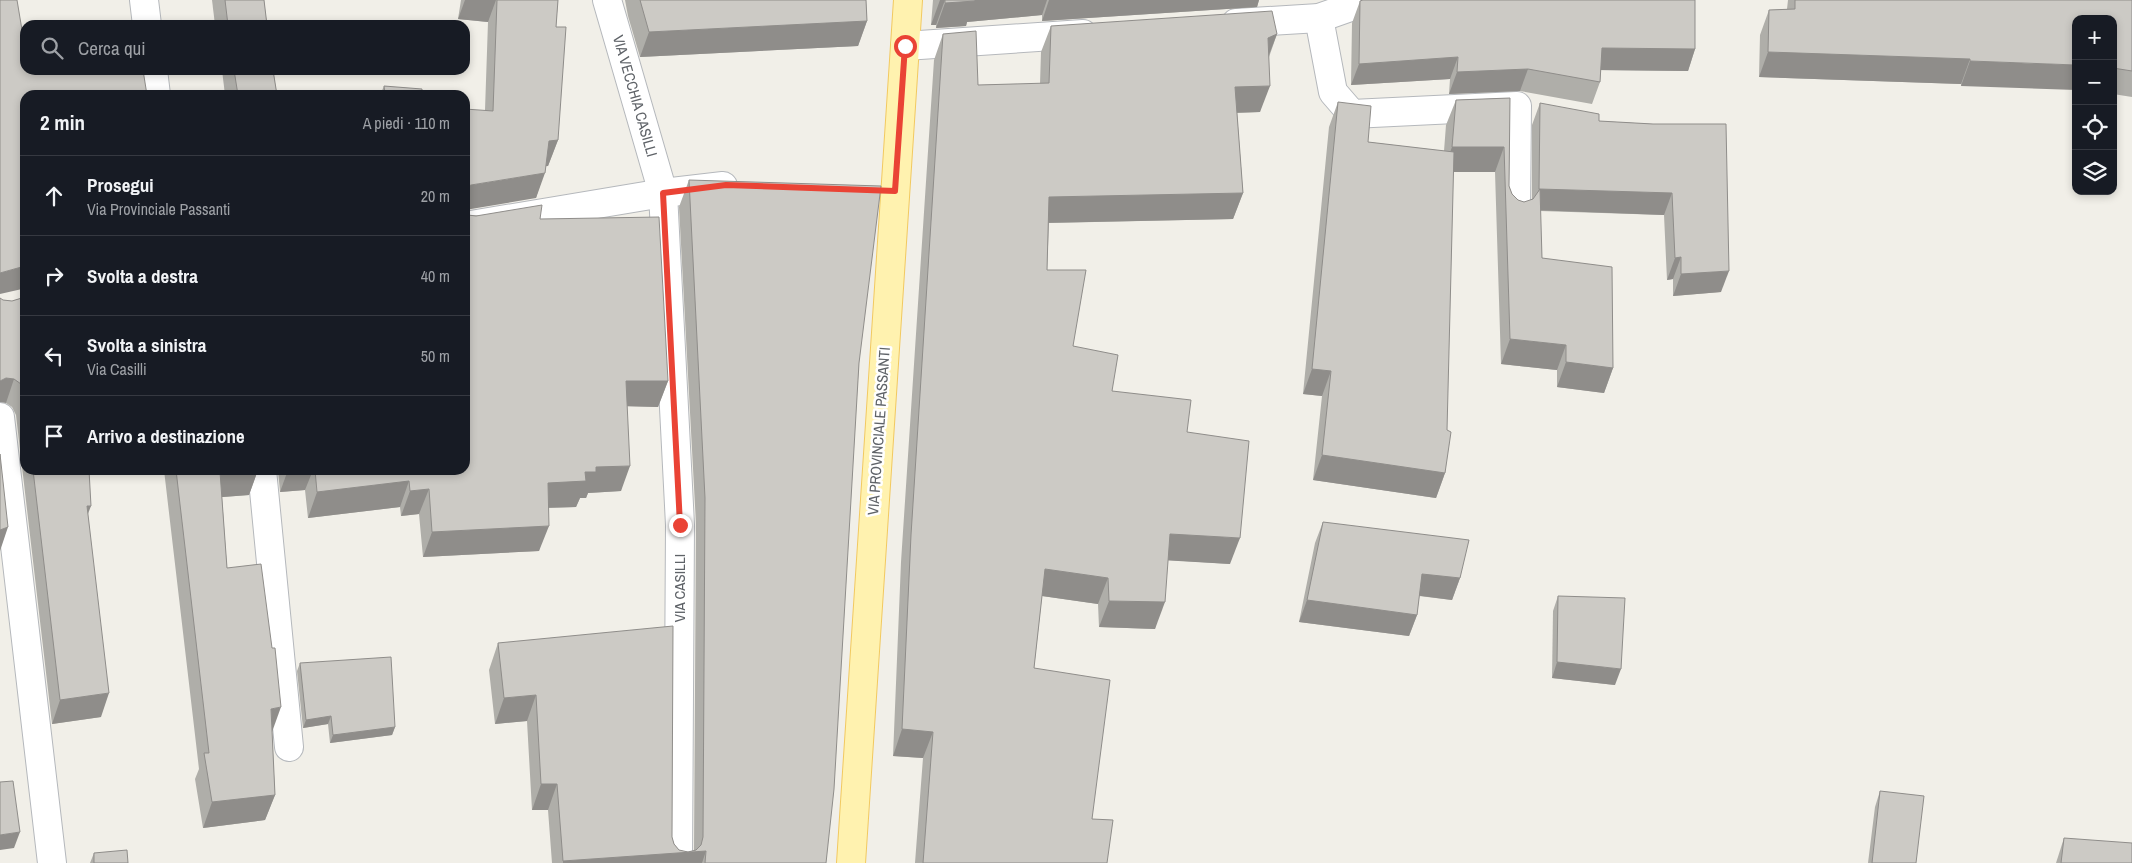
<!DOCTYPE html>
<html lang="it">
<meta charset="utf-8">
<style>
body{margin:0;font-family:"Archivo Narrow",sans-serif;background:#242831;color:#f1f3f6}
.controls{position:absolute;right:15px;top:15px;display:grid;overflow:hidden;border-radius:10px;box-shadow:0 2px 8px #0003}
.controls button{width:45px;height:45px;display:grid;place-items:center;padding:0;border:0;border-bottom:1px solid #363941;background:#171b24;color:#f1f3f6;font:25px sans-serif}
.stop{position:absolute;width:15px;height:15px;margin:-11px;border:4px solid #ea4335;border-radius:50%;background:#fff}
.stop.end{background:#ea4335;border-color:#fff;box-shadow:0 1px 5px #0008}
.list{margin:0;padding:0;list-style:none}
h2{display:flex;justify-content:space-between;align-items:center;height:65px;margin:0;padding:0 20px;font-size:21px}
h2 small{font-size:16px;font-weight:400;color:#9ea1a6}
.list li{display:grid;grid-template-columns:32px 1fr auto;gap:15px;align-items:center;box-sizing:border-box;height:80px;padding:0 20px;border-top:1px solid #363941}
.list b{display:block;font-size:19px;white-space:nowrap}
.list p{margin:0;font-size:16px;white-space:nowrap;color:#9ea1a6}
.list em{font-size:16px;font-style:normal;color:#9ea1a6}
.icon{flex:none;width:28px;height:28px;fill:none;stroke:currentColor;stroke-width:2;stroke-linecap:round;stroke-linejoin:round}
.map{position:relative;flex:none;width:2132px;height:863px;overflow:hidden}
.search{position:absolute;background:#171b24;box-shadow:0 2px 8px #0003;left:20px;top:20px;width:450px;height:55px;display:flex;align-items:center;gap:12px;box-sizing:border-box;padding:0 18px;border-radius:15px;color:#9ea1a6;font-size:19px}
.panel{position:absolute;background:#171b24;box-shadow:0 2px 8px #0003;left:20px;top:90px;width:450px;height:385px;border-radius:15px}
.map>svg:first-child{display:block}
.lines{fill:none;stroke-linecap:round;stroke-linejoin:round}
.minor-casing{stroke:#b5b8bc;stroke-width:30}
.major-casing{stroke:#f2c960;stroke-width:30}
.minor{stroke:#fff;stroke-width:28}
.major{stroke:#fff2af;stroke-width:28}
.wall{fill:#afaea9}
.shaded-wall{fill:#8f8d8a}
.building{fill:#cccac5;stroke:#8f8d8a}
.route{stroke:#ea4335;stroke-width:6}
.labels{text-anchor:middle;stroke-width:5;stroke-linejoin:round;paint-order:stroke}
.street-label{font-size:15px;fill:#5f6368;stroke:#fff}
</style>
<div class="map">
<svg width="2132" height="863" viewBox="0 0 2132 863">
<rect width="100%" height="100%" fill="#f1efe8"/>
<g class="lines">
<defs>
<g id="minor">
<path d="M144,0L147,25"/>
<path d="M607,0L663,193L680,525L678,863"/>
<path d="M1319,18L1333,92L1352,114L1517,106L1516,211"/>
<path d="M1236,23L1319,18L1370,0"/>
<path d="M905,46L1083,34"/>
<path d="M153,70L156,95"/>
<path d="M465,226L663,193L723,186"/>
<path d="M0,417L52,863"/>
<path d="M262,470L289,747"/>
</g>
<path id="major" d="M851,863L908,0"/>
</defs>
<use href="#minor" class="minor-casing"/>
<use href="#major" class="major-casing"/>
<use href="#minor" class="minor"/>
<use href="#major" class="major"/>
</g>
<g class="wall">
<path d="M212,0H264L267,25H215Z"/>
<path d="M461,0H558L556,27L558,140L548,166H546L536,198L485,110L488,22L458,19Z"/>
<path d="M625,0H866L867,21L858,46L640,57L628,16Z"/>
<path d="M933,0H1259L1257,7L1042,21V15L967,22L966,26L936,28V25H931Z"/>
<path d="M1788,0H2132V97L2113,94V19L1961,86V84L1759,77L1760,35L1769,10L1787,9Z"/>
<path d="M1360,1L1695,49L1688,71L1601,70L1600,82L1592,104L1520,91L1449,94L1450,79L1351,85L1352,23Z"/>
<path d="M1051,26L1277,34L1269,57L1260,112L1237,113L1243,193L1233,219L1049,223L1047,270L1073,346L1112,391L1187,432L1230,564L1168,560L1155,629L1099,627L1098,604L1042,596L1034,668L1092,819L1107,863H915L923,758L893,756L901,562L934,60L943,34L978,85L1040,84L1041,52Z"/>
<path d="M222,70H273L277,95H225Z"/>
<path d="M384,86L422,95H380Z"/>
<path d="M1510,98L1509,186L1512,194L1518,200L1524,202L1532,200V125L1540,103L1599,121L1653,124L1721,292L1673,296V279L1667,280L1664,215L1540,211L1542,258L1613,368L1604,393L1557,387V370L1501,364L1495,172H1453L1445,473L1436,498L1313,480L1322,396L1303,394L1329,127L1338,102L1368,142L1444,151L1446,125L1456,100Z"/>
<path d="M689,180L859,363L826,863H552L548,810H532L527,721L495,724L489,670L498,643L672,837L674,844L679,850L688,852L694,851L696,524L679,207Z"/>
<path d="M468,215L540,219L668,381L658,407L627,406L621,491L588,493L586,498H580L576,507L548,508L539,551L423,557L419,514L401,516L400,507L308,518L305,490L280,492L278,470H465Z"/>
<path d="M25,297V470H89L88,515L101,717L52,724L16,415L12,407L6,403L3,300L12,301Z"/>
<path d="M164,470H258L249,495L222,497L227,568L272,732L275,795L265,820L203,828L195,779L199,769Z"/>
<path d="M1323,522L1460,578L1452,600L1419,596L1417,615L1409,636L1299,622L1315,543Z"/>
<path d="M1558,596L1615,685L1552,678L1553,611Z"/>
<path d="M300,663L395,727L392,735L330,743L328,724L303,728L297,671Z"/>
<path d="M1880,791L1916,863H1868L1875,807Z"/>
<path d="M2064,838L2132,863H2056Z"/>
<path d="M94,853L128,863H90Z"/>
</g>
<g class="shaded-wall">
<path d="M465,0H496L488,22L458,19Z"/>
<path d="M940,0H945L936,25H931Z"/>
<path d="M973,0H1047L1042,15L967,22L966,26L936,28L945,3Z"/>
<path d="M1049,0H1259L1257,7L1042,21Z"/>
<path d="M867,21L858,46L640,57L649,32Z"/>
<path d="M1277,34L1267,60L1268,38Z"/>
<path d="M1602,48L1695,49L1688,71L1594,70Z"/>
<path d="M1768,52L1970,59L1961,84L1759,77Z"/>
<path d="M1458,57L1450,79L1351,85L1359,64Z"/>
<path d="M1970,61L2076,65V90L1961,86Z"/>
<path d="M1528,69L1520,91L1449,94L1457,72Z"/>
<path d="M1270,86L1260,112L1226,113L1235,87Z"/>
<path d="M558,140L548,166L539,167L549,141Z"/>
<path d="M1452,147H1504L1495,172H1443Z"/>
<path d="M545,173L536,198L465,210V188L471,185Z"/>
<path d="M1539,189L1672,193L1664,215L1532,210Z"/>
<path d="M1243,193L1233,219L1040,223L1049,197Z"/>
<path d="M1681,257L1673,279L1667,280L1675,258Z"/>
<path d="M25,266V289H22L0,294V273Z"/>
<path d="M1729,271L1721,292L1673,296L1681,274Z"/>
<path d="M1510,339L1566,345L1557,370L1501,364Z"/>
<path d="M1566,362L1613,368L1604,393L1557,387Z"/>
<path d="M1312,369L1331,371L1322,396L1303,394Z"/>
<path d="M6,378L14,379L6,403L0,402V381Z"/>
<path d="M626,381H668L658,407L617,406Z"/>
<path d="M1322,455L1445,473L1436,498L1313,480Z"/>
<path d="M630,466L621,491L588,493L586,498H580L576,507L538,508L548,483L585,472L596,467Z"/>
<path d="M246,470H258L249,495L210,498L220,472Z"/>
<path d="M288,470H313L305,490L280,492Z"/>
<path d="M409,481L400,507L308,518L317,492Z"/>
<path d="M429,489L419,514L401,516L410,491Z"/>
<path d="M87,506H91L82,529Z"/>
<path d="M549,526L539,551L423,557L432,532Z"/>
<path d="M8,527L0,551V530Z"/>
<path d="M1170,534L1240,538L1230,564L1161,560Z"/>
<path d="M1045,569L1108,578L1098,604L1035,595Z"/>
<path d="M1422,574L1460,578L1452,600L1414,595Z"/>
<path d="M1307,600L1417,615L1409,636L1299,622Z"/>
<path d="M1109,601L1165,602L1155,629L1099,627Z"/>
<path d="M1557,662L1621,669L1615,685L1552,678Z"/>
<path d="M109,693L101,717L52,724L60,700Z"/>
<path d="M536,695L527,721L495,724L504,698Z"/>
<path d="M281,707L272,732L271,709Z"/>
<path d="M331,716L328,724L303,728L306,720Z"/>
<path d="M395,727L392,735L330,743L333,735Z"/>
<path d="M902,729L933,732L923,758L893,756Z"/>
<path d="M541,784H557L548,810H532Z"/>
<path d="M275,795L265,820L203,828L212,802Z"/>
<path d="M20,832L14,848L0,850V835Z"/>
<path d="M706,851L702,863H563V861Z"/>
</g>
<g class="building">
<path d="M0,0H17L24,42H25V70H143L147,95H25V266L0,273Z"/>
<path d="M225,0H264L267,25H228Z"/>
<path d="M497,0H558L556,27H566L558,140L549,141L545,173L471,185L465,188V109L493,111Z"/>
<path d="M640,0H866L867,21L649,32Z"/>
<path d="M945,0H975V1L945,3Z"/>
<path d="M1363,0H1695V49L1602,48L1600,82L1528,69L1457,72L1458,57L1359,64L1360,1Z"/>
<path d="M1795,0H2132V71L2113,68V19H2076V65L1970,61V59L1768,52L1769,10L1795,9Z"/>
<path d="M1272,11L1277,34L1268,38L1270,86L1235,87L1243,193L1049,197L1047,270H1086L1073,346L1118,355L1112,391L1191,400L1187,432L1249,441L1240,538L1170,534L1165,602L1109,601L1108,578L1045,569L1034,668L1110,680L1092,819L1113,820L1107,863H923L933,732L902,729L911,535L943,34L976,31L978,85L1049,83L1051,26Z"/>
<path d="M234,70H273L277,95H238Z"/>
<path d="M384,86L422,89V95H385Z"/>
<path d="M1510,98L1509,186L1512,194L1518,200L1524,202L1533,199L1540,189L1542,258L1612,267L1613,368L1566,362V345L1510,339L1504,147H1452L1456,100Z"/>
<path d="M1338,102L1371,106L1368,142L1454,152L1447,430L1451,432L1445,473L1322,455L1331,371L1312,369Z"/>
<path d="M1540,103L1599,114V121L1653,124H1726L1729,271L1681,274V257L1675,258L1672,193L1539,189Z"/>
<path d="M689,180L881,186L859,363L834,789L826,863H705L706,851L563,861L557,784H541L536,695L504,698L498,643L673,626L672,837L674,844L679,850L688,852L696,850L701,845L703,837L705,498Z"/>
<path d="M542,205L540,219L659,217L668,381H626L630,466L596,467V472H585L586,481L548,483L549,526L432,532L429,489L410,491L409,481L317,492L315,470H465V212L468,215L476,216Z"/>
<path d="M25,297V399L24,392L21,384L14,379L6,378L0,381V298L3,300L12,301Z"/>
<path d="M0,454L8,527L0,530Z"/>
<path d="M33,470H89L91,506H87L109,693L60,700Z"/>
<path d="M176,470H246L220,472L227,568L261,564L272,648H275L281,707L271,709L275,795L212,802L204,753H209Z"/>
<path d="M1323,522L1469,540L1460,578L1422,574L1417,615L1307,600Z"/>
<path d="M1558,596L1625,598L1621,669L1557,662Z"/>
<path d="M391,657L395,727L333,735L331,716L306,720L300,663Z"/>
<path d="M13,781L20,832L0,835V782Z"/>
<path d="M1880,791L1924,796L1916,863H1872Z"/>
<path d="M2064,838L2132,843V863H2061Z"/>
<path d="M127,850L128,863H94V853Z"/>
</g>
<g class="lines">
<path class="route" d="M680,525L663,193L726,185L895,191L905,46"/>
</g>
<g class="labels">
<g class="street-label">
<text transform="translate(635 96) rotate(74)" y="5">VIA VECCHIA CASILLI</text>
<text transform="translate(879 431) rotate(-86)" y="5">VIA PROVINCIALE PASSANTI</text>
<text transform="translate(680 588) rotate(-90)" y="5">VIA CASILLI</text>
</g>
</g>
</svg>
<div class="controls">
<button>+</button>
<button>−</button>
<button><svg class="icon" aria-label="locate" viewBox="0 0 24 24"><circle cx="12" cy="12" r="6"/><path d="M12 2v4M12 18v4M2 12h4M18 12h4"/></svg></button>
<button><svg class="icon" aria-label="layers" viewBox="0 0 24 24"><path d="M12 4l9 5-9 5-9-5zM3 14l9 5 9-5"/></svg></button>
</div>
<div class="stop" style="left:905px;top:46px"></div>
<div class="stop end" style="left:680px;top:525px"></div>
<div class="search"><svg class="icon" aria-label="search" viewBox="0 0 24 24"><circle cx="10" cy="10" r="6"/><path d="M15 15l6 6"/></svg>Cerca qui</div>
<section class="panel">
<h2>2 min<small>A piedi · 110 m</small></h2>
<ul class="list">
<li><svg class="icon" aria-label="ahead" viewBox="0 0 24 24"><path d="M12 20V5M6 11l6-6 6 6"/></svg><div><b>Prosegui</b><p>Via Provinciale Passanti</p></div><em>20 m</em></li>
<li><svg class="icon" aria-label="right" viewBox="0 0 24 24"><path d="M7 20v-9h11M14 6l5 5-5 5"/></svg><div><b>Svolta a destra</b></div><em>40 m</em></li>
<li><svg class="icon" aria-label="left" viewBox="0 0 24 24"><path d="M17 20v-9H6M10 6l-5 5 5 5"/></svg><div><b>Svolta a sinistra</b><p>Via Casilli</p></div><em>50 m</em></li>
<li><svg class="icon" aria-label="arrive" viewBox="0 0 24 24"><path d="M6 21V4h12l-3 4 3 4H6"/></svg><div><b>Arrivo a destinazione</b></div></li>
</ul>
</section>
</div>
